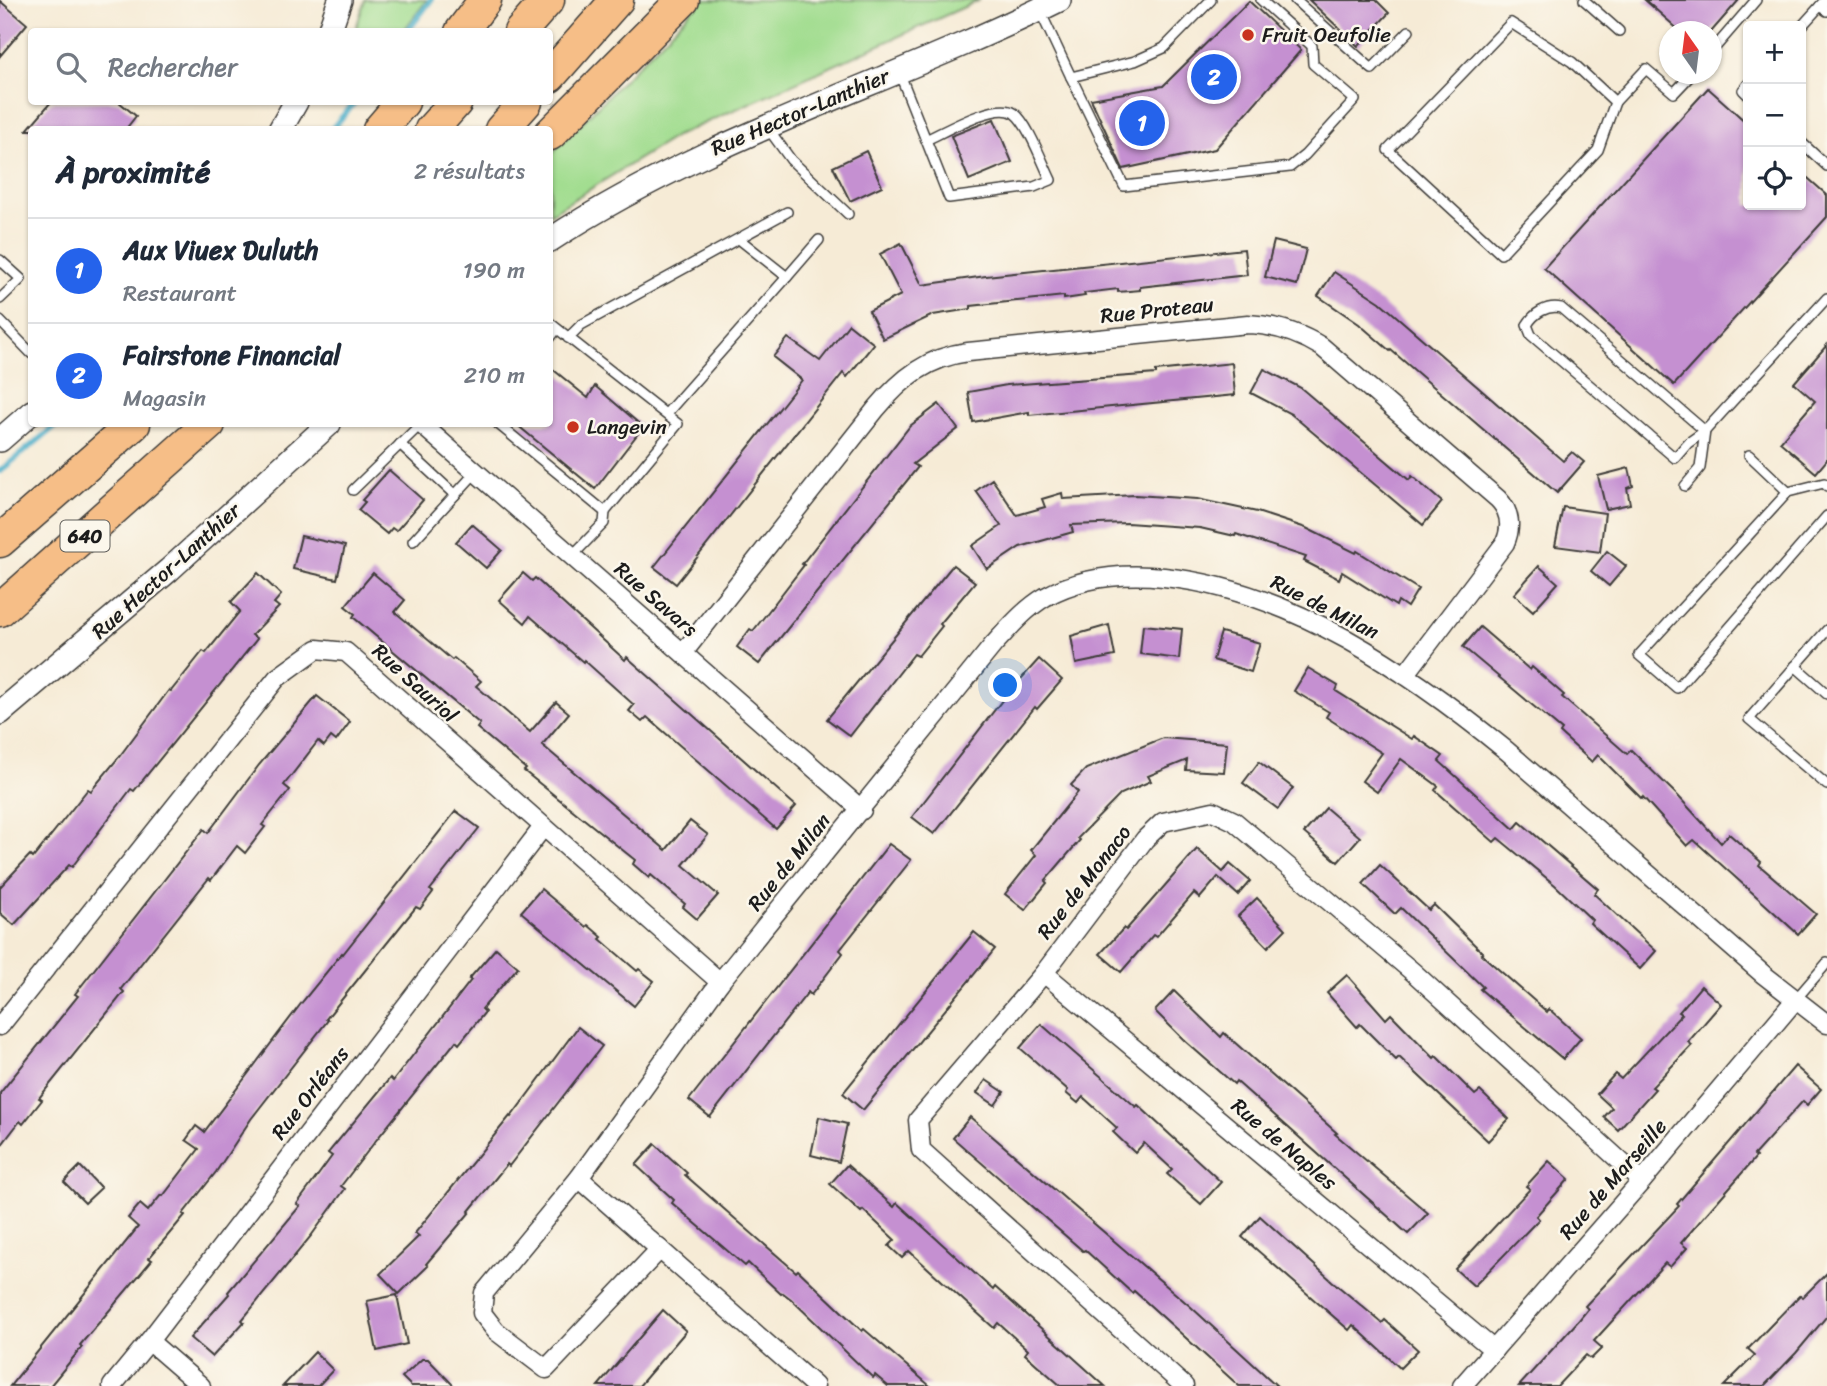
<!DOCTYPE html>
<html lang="fr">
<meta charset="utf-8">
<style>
body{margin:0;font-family:Sriracha,sans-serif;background:#f2f2f3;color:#1f2937}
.controls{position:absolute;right:21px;top:21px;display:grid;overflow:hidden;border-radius:7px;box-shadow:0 2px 5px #0004}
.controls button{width:63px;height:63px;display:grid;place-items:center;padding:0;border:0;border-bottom:2px solid #e0e1e3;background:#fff;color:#1f2937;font:35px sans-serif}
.compass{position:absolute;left:1659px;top:21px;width:63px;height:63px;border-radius:50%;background:#fff;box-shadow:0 2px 5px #0004;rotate:346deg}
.you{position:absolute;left:1006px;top:686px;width:24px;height:24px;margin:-18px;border:5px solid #fff;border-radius:50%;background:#1a73e8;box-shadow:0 0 0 10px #1a73e833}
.badge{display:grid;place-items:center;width:46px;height:46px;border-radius:50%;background:#2563eb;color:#fff;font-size:23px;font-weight:700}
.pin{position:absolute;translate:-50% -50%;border:4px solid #fff;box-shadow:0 2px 7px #0006}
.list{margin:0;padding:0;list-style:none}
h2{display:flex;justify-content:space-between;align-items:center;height:91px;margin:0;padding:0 28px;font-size:30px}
h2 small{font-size:23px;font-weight:400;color:#747a83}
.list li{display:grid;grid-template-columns:46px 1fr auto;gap:21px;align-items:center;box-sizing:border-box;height:105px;padding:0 28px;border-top:2px solid #e0e1e3}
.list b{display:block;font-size:26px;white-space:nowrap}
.list p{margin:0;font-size:23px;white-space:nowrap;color:#747a83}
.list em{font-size:23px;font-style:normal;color:#747a83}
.icon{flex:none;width:38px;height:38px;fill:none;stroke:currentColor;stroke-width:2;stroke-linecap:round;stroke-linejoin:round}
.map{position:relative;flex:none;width:1827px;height:1386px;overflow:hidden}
.search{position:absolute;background:#fff;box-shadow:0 2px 5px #0004;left:28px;top:28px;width:525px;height:77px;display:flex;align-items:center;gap:18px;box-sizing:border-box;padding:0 24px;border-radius:7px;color:#747a83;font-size:26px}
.panel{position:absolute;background:#fff;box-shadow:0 2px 5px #0004;left:28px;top:126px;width:525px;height:301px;border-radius:7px}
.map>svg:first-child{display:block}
.green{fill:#a2dd90;stroke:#5f7c56;stroke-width:2}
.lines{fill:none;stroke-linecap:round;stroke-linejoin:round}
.stream{stroke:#4aaec9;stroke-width:6}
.building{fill:#c590d1}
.service-casing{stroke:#3d3b38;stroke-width:12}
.minor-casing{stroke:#3d3b38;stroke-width:21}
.tertiary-casing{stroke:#3d3b38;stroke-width:26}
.motorway-casing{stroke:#3d3b38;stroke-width:35}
.service{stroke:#fff;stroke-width:9}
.minor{stroke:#fff;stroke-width:18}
.tertiary{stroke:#fff;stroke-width:23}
.motorway{stroke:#f6be87;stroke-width:32}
.poi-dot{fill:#c8321e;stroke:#fbf7ec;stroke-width:2.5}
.labels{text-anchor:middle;stroke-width:5;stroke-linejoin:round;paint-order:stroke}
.shield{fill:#fbf7ec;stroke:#5f5e5a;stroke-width:2}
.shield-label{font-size:19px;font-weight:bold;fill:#1c1c1c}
.poi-label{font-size:21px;fill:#1c1c1c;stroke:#fbf7ec;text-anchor:start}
.street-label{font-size:21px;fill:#1c1c1c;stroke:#fbf7ec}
</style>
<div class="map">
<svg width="1827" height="1386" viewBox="0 0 1827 1386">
<rect width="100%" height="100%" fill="#fbf7ec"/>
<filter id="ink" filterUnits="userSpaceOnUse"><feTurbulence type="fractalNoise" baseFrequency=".0143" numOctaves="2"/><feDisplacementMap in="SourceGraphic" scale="14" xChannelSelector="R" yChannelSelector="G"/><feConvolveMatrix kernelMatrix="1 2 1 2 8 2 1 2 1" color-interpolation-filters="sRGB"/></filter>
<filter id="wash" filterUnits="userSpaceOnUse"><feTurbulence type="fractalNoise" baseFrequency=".00686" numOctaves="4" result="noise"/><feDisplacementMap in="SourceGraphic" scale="28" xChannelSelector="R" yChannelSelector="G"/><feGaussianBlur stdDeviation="1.57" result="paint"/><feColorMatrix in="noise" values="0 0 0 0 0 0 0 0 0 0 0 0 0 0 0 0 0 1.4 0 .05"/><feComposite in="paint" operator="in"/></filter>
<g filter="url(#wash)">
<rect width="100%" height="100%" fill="#f6ebd6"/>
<g class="green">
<path d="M365,0H427L403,31H355Z"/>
<path d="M702,0H980L676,136L550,214V155Z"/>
</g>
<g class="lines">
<g class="stream">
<path d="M407,32L431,0"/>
<path d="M331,130L355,102"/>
<path d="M0,471L58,424"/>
</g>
</g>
<g id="blocks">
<g class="building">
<path d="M1309,0H1376L1389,13L1358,46Z"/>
<path d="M1645,0H1739L1711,32H1681Z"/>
<path d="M0,1L27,24L0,56Z"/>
<path d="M1249,1L1301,50L1215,149L1123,169L1091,99L1163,86Z"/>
<path d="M1708,88L1748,124V205H1801V172L1827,195V217L1674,385L1544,268Z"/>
<path d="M51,102H119L136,116L125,130H27Z"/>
<path d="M994,119L1012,162L969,180L951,136Z"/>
<path d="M866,151L882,186L850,201L833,167Z"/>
<path d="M1274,241L1306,249L1297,285L1265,277Z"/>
<path d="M901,243L922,285L986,276L1244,249L1247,275L1140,287V290L1118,292V289L1084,293L1085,296L1064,299V296L971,306V309L933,315L883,339L869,311L901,295L880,254Z"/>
<path d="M1334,272L1380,302L1563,461L1572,452L1584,462L1557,493L1391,350L1390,351L1359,324L1318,296Z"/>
<path d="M849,324L874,344L847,377L843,373L676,584L654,567L802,380L773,357L788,338L820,361Z"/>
<path d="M1827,345V460L1816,473L1780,442L1815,401L1794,383Z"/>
<path d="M1232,363L1235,395L1029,415V412L973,422L968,392L1007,385L1156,374V371Z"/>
<path d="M550,367L588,398L595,386L643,427L595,489L516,424H550Z"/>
<path d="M1264,369L1301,388L1409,480L1412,476L1442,502L1423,525L1291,414L1251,393Z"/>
<path d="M939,404L958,429L913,464L918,467L759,664L737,647L750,629L753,631L764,617L804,565L802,564L910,426Z"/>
<path d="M1629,468L1633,486L1627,488L1630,504L1606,509L1598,476Z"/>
<path d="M389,470L423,500L396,531L392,528L387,534L358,510L365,502L362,500Z"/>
<path d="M992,479L1017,515L1045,507L1042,499L1062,493L1063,499L1135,495L1197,499L1257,512L1306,528L1356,553L1357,551L1418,589L1407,607L1398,601L1396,606L1342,572L1339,579L1304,561L1306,557L1236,534L1235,536L1200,528L1127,523L1071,525L1073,532L1020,547L987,569L972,546L1001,526L976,491Z"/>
<path d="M1563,507L1605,513L1600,552L1555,546Z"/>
<path d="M472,524L502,550L486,568L456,542Z"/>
<path d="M301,536L345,546L337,579L293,569Z"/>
<path d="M1607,551L1626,566L1609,586L1591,571Z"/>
<path d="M953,565L975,582L940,624L942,626L918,656L914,654L850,736L827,719Z"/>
<path d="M1539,566L1558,583L1533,611L1514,594Z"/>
<path d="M258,573L281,595L274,603L279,607L252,635L257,639L134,791L131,789L72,867L69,865L14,925L0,913V887L30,855L33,858L88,789L91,791L119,757L169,690L171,691L203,651L206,653L240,611L231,602Z"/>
<path d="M373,573L405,600L395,612L452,660L454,658L481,681L476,686L530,732L556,702L569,713L542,745L666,850L690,821L708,835L683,865L718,895L697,919L683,907L685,904L651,875L649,878L633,864L635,860L524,771L526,769L477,728L480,724L353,617L355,614L345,606Z"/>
<path d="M523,573L532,581L535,578L625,660L627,657L796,806L776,829L647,717L642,722L629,711L634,705L584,660L583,662L530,616L525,623L499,600Z"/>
<path d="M1109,625L1115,656L1076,664L1071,636Z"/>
<path d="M1143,625L1182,629L1179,659L1140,654Z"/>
<path d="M1480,627L1530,670L1532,667L1564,695L1562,697L1627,754L1631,750L1678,796L1721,843L1729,834L1761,862L1759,865L1816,914L1798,934L1694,840L1687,846L1643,797L1642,799L1598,755L1592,762L1560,733L1562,730L1463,647Z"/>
<path d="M1221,632L1260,643L1251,672L1213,660Z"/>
<path d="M1039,659L1062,680L1037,709L1035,707L934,834L912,817L1004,698Z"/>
<path d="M1308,668L1338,686L1336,691L1412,739L1414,736L1443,756L1439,761L1514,829L1520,822L1598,889L1594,894L1656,951L1640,969L1590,923L1592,920L1555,885L1498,838L1494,842L1435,790L1438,786L1401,759L1377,792L1362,781L1382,753L1326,717L1329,712L1294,691Z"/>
<path d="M317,696L350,722L336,741L331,737L324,746L318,741L284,785L290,790L262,825L265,827L245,853L237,846L211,880L209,878L121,989L124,992L39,1098L42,1100L23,1124L20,1121L0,1147V1093L78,996L75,994L204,829L208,833L259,765Z"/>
<path d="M1163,738L1227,743L1224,772L1186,770L1187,760L1148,776L1151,781L1121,794L1078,838L1080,840L1045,881L1047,883L1025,910L1005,894L1036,855L1031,850L1078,792L1071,785L1086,769Z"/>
<path d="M1259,762L1293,788L1278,809L1243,783Z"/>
<path d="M1326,808L1360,837L1338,862L1304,833Z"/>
<path d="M456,811L479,828L430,890L433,892L420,909L416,907L326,1019L328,1020L251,1119L216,1172L183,1214L185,1215L149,1258L152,1260L80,1345L82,1347L50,1386H10L138,1227L128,1218L140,1204L148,1211L161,1195L163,1196L199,1149L186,1140L196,1126L204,1132L303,1001L342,953L343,954Z"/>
<path d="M889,844L911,860L840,950L843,953L811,995L808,992L710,1117L689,1100Z"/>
<path d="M1197,849L1223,872L1230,864L1250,881L1238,895L1218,877L1200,898L1194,893L1156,937L1153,935L1121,972L1100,954L1124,928L1126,930Z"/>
<path d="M1380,865L1429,910L1434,905L1483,953L1481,954L1547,1012L1549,1009L1581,1038L1563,1059L1480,989L1483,987L1401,908L1395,914L1363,884Z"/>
<path d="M541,889L586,927L588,925L602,937L600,939L637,971L639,969L654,981L634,1006L521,912Z"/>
<path d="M1257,898L1286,929L1268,947L1238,916Z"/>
<path d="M974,932L995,949L863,1110L843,1093Z"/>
<path d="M496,948L518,967L482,1009L485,1012L459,1044L456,1041L377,1139L341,1186L345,1189L311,1236L242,1320L244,1322L212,1357L190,1338L229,1294L228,1292L300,1206L297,1204L332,1156L328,1153L390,1078L393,1081L471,980L469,979Z"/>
<path d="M1347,975L1386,1019L1391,1014L1434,1058L1436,1056L1475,1095L1480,1091L1509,1119L1488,1141L1399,1057L1396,1060L1360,1024L1357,1027L1327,993Z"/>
<path d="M1701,986L1721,1004L1688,1042L1692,1045L1652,1087L1655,1089L1618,1130L1604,1117L1612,1108L1597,1094L1615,1074L1621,1079L1682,1014L1679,1012Z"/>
<path d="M1174,991L1221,1037L1224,1033L1337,1133L1335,1134L1428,1213L1408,1234L1236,1081L1234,1084L1185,1041L1155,1011Z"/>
<path d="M1041,1024L1136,1107L1138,1105L1221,1182L1201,1204L1167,1174L1172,1169L1144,1143L1135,1153L1113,1132L1117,1128L1083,1097L1078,1103L1066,1093L1068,1090L1020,1048Z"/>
<path d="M578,1027L602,1046L509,1166L507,1164L469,1211L470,1212L426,1264L428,1266L399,1294L380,1274L419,1236L415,1233L510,1116L511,1117Z"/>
<path d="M1795,1066L1821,1089L1807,1105L1803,1101L1754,1155L1756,1157L1681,1243L1687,1248L1670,1267L1665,1263L1594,1341L1602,1348L1591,1359L1586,1355L1557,1386H1519L1579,1320L1588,1309L1585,1306L1679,1206L1677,1204Z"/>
<path d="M986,1080L1004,1092L995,1105L977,1093Z"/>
<path d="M819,1117L847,1124L839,1162L811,1155Z"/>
<path d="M970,1117L1191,1307L1277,1386H1239L1134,1291L1132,1293L1085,1250L1083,1251L953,1138Z"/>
<path d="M655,1144L687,1173L685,1175L796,1272L798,1270L862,1331L864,1329L930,1386H888L875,1375L873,1378L791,1299L783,1293L781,1294L748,1263L745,1266L672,1203L674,1200L636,1165Z"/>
<path d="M1549,1161L1569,1179L1536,1216L1539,1219L1474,1286L1455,1269L1530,1189L1526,1186Z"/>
<path d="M847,1165L894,1207L897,1203L993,1290L995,1287L1105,1386H1061L1025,1354L1028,1350L998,1323L994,1328L909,1251L902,1258L889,1246L895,1240L863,1210L861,1212L830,1184Z"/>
<path d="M80,1166L101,1188L85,1203L64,1182Z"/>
<path d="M1260,1216L1332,1281L1382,1323L1385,1320L1418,1350L1400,1368L1353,1325L1349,1330L1242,1237Z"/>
<path d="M1827,1273V1316L1796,1353L1764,1386H1724L1755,1355L1748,1349L1800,1295L1803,1297Z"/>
<path d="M397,1295L407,1344L377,1351L367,1301Z"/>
<path d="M663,1310L686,1331L639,1386H598Z"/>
<path d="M315,1352L333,1370L318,1386H283Z"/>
<path d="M422,1359H428L454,1386H411L402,1377Z"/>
</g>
</g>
</g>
<g filter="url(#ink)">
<use href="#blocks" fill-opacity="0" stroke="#3d3b38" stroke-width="2"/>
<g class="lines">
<defs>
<g id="service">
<path d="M1295,0L1372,69L1409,31"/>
<path d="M1584,0L1619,31"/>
<path d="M1825,0L1820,6L1827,11"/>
<path d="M1040,11L1071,77L1135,61L1164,48L1211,0"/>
<path d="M1511,23L1572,62L1615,102L1598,150L1501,254L1388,150Z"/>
<path d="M1801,27L1820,6"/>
<path d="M1712,51L1756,0"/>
<path d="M899,72L949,198L1034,187L1051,180C1043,164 1028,123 1014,113C996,101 944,132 926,140"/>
<path d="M1071,77L1124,186L1290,167L1305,155L1355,100L1313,64L1312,46L1261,0"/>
<path d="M1748,84L1743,90L1748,95"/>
<path d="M1615,102L1646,69L1674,93L1692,74"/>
<path d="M767,127L791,160L848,214"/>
<path d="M1801,142L1827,166"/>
<path d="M0,260L21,279L0,299"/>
<path d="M787,277L819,240"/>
<path d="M0,321L32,354"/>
<path d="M550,338L556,330"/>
<path d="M568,338L581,325L787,212"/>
<path d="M666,414L787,277L739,239"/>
<path d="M498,424L605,512L678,424L550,323"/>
<path d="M1705,431L1561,308C1547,305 1534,313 1527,325L1531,335L1675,458L1688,443L1705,431L1827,298"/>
<path d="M400,444L455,495"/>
<path d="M1749,455L1788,492"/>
<path d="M1685,486L1700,468L1705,431"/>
<path d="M1827,486L1824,483L1788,492L1639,655L1677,688L1827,516"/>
<path d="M353,490L421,424"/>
<path d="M413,541L476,472"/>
<path d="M572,556L604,523L605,512"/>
<path d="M1827,630L1749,719L1827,785"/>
<path d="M1795,666L1827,694"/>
<path d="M1796,999L1827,963"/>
</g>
<g id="minor">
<path d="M421,424L862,810"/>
<path d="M683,653L876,409C902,378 928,357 968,352L1248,324C1275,325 1299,333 1322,347L1498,499C1510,511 1512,527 1505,543L1405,675"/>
<path d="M1044,973L1494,1350"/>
<path d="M0,1026L277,678L317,649L346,652L720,982"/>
<path d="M579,1178L815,1386"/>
<path d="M660,1249L546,1369L496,1331L482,1313L484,1293L579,1178L720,982L994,644C1010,627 1025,609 1045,597C1081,577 1124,573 1164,577C1291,590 1410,672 1507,751L1764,975L1827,1024"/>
<path d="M149,1341L201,1386"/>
<path d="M112,1386L149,1341L543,827"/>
<path d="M1184,1386L921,1150L918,1120L1044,973L1145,839L1163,822L1213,811L1234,821L1413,972L1642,1181"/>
<path d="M1462,1386L1642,1181L1796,999"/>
</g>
<g id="tertiary">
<path d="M329,32L340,0"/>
<path d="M280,130L296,102"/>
<path d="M550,240C711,135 889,84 1059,0"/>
<path d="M0,440L32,412"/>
<path d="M0,713L169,570L329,424"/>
</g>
<g id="motorway">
<path d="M461,32L485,0"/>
<path d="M520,32L548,0"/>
<path d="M550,76L617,0"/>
<path d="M379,130L403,102"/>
<path d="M431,130L456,102"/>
<path d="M501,130L526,102"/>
<path d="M550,134L683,0"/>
<path d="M0,541L134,424"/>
<path d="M0,610L209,424"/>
</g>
</defs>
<use href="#service" class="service-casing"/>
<use href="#minor" class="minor-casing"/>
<use href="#tertiary" class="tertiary-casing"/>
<use href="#motorway" class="motorway-casing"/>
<use href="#service" class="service"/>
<use href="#minor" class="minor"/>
<use href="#tertiary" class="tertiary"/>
<use href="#motorway" class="motorway"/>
</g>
</g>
<g class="poi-dot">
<circle cx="1248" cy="35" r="7"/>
<circle cx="573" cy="427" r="7"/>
</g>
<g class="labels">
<rect class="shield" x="60.5" y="520.5" width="49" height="31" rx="5"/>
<g class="shield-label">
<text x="85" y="543">640</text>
</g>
<g class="poi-label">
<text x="1262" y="42">Fruit Oeufolie</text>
<text x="587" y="434">Langevin</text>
</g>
<g class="street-label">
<text transform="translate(800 112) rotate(-23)" y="7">Rue Hector-Lanthier</text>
<text transform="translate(1157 310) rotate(-6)" y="7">Rue Proteau</text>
<text transform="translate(166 571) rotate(-42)" y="7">Rue Hector-Lanthier</text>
<text transform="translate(656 599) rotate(41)" y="7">Rue Savars</text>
<text transform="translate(1325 607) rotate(27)" y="7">Rue de Milan</text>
<text transform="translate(415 683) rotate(42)" y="7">Rue Sauriol</text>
<text transform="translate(789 862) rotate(-51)" y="7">Rue de Milan</text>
<text transform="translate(1084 882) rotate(-52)" y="7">Rue de Monaco</text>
<text transform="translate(310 1093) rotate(-52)" y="7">Rue Orléans</text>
<text transform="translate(1284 1144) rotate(40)" y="7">Rue de Naples</text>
<text transform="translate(1613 1179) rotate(-49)" y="7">Rue de Marseille</text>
</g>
</g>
</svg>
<div class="controls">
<button>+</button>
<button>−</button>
<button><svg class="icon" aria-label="locate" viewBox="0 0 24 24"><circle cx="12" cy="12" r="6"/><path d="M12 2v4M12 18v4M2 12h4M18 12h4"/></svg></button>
</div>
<svg class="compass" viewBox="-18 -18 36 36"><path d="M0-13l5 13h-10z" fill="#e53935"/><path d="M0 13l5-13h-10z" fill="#747a83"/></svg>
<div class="you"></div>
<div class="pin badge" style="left:1142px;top:123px">1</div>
<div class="pin badge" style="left:1214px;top:77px">2</div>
<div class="search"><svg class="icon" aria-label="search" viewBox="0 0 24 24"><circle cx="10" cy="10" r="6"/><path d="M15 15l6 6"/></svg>Rechercher</div>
<section class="panel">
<h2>À proximité<small>2 résultats</small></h2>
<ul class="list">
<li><span class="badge">1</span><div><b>Aux Viuex Duluth</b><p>Restaurant</p></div><em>190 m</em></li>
<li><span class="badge">2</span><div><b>Fairstone Financial</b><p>Magasin</p></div><em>210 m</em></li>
</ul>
</section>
</div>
